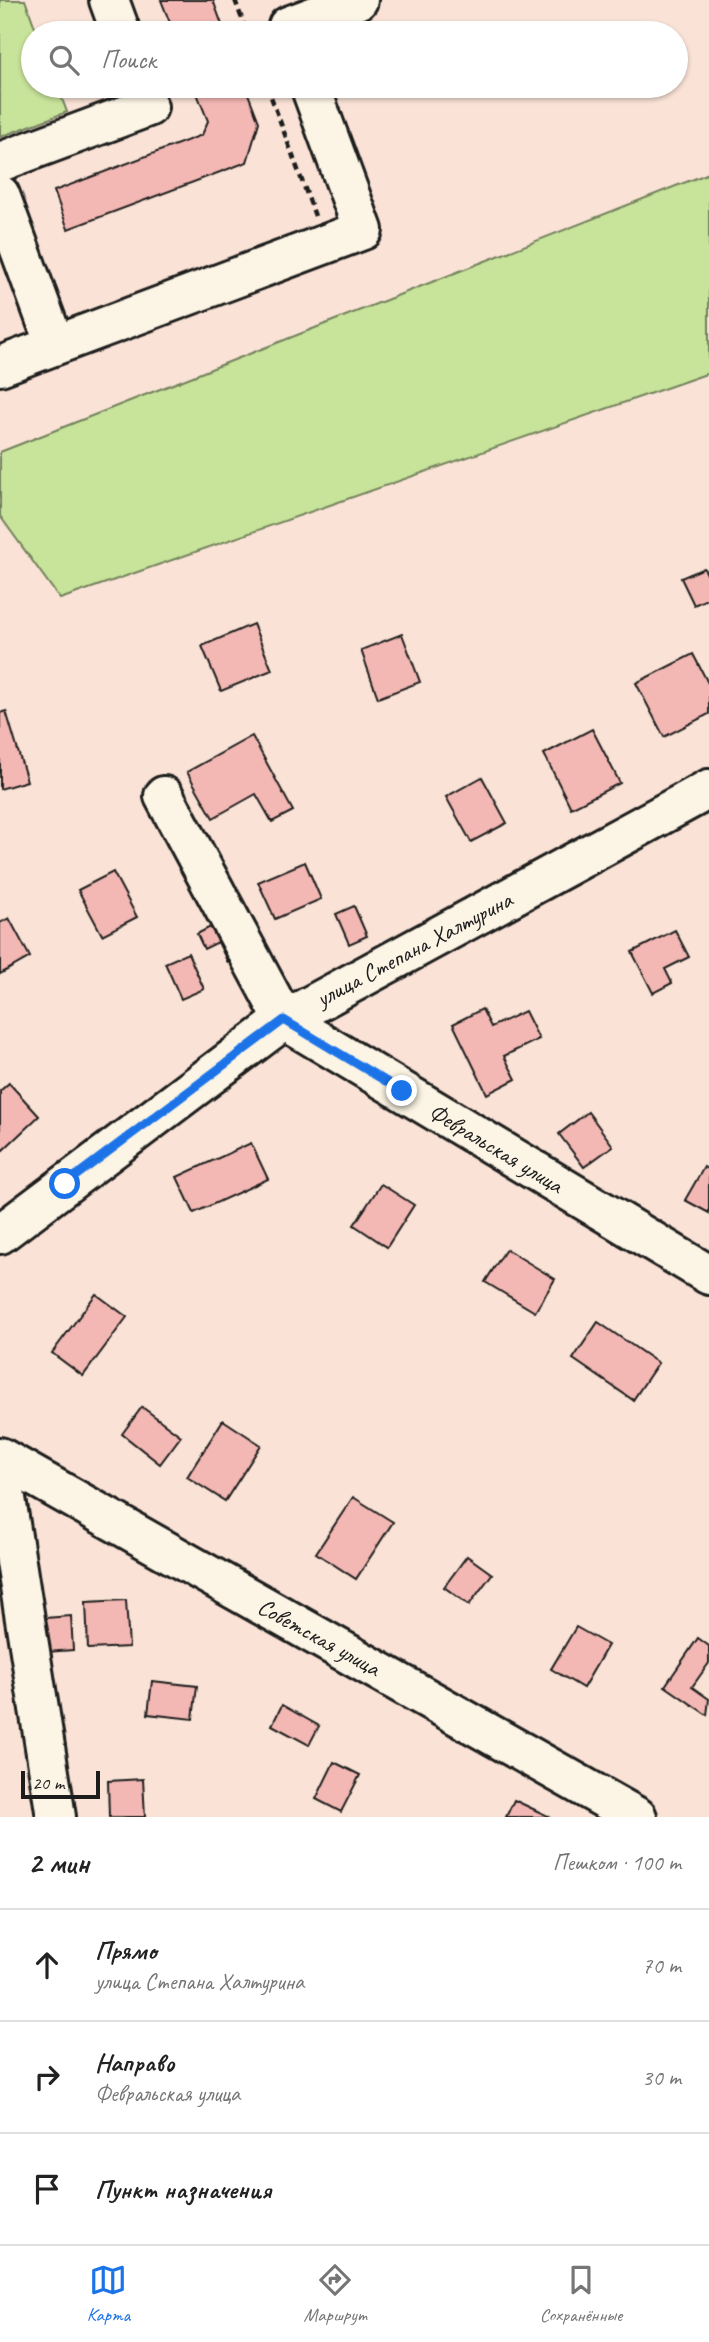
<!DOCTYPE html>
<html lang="ru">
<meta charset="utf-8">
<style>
body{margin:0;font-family:Caveat,sans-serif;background:#f2f2f2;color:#222}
.scale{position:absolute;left:21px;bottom:18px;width:79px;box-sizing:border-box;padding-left:7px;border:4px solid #1c1c1c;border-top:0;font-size:19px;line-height:24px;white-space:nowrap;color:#1c1c1c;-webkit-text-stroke:5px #fcf5e5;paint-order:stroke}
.stop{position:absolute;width:21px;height:21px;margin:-16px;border:5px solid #1a73e8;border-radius:50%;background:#fff}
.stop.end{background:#1a73e8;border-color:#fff;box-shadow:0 2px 7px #0008}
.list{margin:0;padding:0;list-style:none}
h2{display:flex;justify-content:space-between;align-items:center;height:91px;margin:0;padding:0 28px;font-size:30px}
h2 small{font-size:23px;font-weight:400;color:#767676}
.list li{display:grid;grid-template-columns:46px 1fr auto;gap:21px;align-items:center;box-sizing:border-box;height:112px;padding:0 28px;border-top:2px solid #e0e0e0}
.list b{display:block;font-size:26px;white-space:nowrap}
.list p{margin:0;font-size:23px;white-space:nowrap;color:#767676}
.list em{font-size:23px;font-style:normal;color:#767676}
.icon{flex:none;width:38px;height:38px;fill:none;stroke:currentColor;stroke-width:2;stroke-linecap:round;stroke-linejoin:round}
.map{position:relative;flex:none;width:709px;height:1817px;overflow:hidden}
.search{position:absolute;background:#fff;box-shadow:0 2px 5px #0004;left:21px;right:21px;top:21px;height:77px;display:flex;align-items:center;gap:18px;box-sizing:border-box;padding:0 24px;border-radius:38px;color:#767676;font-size:26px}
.sheet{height:427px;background:#fff}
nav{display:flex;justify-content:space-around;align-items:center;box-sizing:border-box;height:98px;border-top:2px solid #e0e0e0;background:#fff;font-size:19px;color:#767676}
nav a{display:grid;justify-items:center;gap:4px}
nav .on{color:#1a73e8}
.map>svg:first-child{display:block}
.green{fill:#c8e39a;stroke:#72805b;stroke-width:2}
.building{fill:#f4b8b4;stroke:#1c1c1c;stroke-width:2}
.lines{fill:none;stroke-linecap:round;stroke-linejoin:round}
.minor-casing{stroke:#1c1c1c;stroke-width:44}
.path{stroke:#1c1c1c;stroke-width:4.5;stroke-dasharray:7 5;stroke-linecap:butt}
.minor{stroke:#fcf5e5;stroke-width:38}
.route{stroke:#1a73e8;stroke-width:9}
.labels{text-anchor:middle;stroke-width:6;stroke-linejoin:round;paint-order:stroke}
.street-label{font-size:24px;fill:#1c1c1c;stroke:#fcf5e5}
</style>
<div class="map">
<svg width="709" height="1817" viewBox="0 0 709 1817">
<rect width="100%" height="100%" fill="#fae3d6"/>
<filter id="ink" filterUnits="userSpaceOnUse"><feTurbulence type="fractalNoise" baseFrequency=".0143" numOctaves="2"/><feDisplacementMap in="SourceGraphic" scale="14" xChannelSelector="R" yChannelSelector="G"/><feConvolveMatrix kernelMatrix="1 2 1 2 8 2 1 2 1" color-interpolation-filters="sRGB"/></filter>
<g filter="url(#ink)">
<g class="green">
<path d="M0,0H25L37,33H33V86H57L67,112L0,137Z"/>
<path d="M709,173V373L60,599L0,516V452Z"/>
</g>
<g class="building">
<path d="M161,0H213L225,33H174Z"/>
<path d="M194,86H245L259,122L247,162L68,229L54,191L202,135L208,121Z"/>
<path d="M704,568L709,578V598L694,605L681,578Z"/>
<path d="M253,624L272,670L221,691L202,646Z"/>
<path d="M402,634L420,682L378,698L361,650Z"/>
<path d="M693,654L709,685V714L664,737L636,683Z"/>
<path d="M6,711L27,781L0,789V713Z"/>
<path d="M592,729L620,783L571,808L544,754Z"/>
<path d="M252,736L293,811L272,822L256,794L213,818L187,772Z"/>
<path d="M482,777L507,823L471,842L446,797Z"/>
<path d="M305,862L321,899L275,919L258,882Z"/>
<path d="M113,872L137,917L102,935L78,890Z"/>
<path d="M354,906L367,936L349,944L336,914Z"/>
<path d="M9,918L30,957L0,974V923Z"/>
<path d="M222,921L240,957L228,963L218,942L204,949L197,934Z"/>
<path d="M675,930L689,957L665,969L672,983L653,993L632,952Z"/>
<path d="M188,953L204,989L181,999L165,963Z"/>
<path d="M482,1009L491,1027L525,1011L539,1039L504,1056L516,1079L487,1094L453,1024Z"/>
<path d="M9,1083L39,1116L3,1150L0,1147V1091Z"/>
<path d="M588,1112L613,1146L584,1167L559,1134Z"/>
<path d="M251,1143L268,1179L194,1213L177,1177Z"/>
<path d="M704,1167L709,1170V1213L685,1200Z"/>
<path d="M381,1184L414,1205L387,1247L354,1225Z"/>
<path d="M506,1249L555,1279L535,1312L485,1282Z"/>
<path d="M96,1294L127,1317L83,1376L52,1353Z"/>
<path d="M598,1322L658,1363L633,1400L573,1359Z"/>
<path d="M142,1407L181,1436L160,1464L122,1434Z"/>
<path d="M223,1420L261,1445L225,1501L187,1477Z"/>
<path d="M353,1497L393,1522L356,1579L316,1553Z"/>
<path d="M467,1556L492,1574L469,1605L444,1587Z"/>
<path d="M126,1600L129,1647L88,1649L86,1602Z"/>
<path d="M71,1616L73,1650L46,1652L45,1618Z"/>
<path d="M576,1627L608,1645L583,1688L551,1669Z"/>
<path d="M698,1638L709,1646V1663L692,1687L709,1699L707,1715L665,1686Z"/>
<path d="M152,1681L197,1686L193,1719L148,1714Z"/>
<path d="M282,1705L319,1726L309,1745L272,1725Z"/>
<path d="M334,1762L360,1775L341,1812L316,1799Z"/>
<path d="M143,1779L145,1817H109L108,1781Z"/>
<path d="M514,1800L550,1817H506Z"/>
</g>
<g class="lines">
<defs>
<g id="minor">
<path d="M109,0L121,33"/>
<path d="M288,26L358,0"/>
<path d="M0,162L148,107L140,86"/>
<path d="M0,195L55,345"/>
<path d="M0,366L363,230L310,86"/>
<path d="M164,796L284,1020L709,1275"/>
<path d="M0,1234L284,1020L709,789"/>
<path d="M0,1457L637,1817"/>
<path d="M0,1460L56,1817"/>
</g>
</defs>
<use href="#minor" class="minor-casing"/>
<g class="path">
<path d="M235,0L247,33"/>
<path d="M267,86L315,216"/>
</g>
<use href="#minor" class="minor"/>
</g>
</g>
<g class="lines" filter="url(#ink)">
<path class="route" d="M65,1184L284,1020L402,1091"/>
</g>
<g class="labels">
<g class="street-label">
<text transform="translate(414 949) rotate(-28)" y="8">улица Степана Халтурина</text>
<text transform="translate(496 1148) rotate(31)" y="8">Февральская улица</text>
<text transform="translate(319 1637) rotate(29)" y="8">Советская улица</text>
</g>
</g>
</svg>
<div class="scale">20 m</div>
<div class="stop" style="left:65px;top:1184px"></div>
<div class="stop end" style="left:402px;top:1091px"></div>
<div class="search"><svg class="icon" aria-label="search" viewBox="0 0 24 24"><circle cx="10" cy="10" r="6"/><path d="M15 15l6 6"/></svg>Поиск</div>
</div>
<section class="sheet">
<h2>2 мин<small>Пешком · 100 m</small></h2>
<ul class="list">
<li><svg class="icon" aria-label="ahead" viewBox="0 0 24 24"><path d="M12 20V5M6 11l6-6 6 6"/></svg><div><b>Прямо</b><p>улица Степана Халтурина</p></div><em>70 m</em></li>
<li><svg class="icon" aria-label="right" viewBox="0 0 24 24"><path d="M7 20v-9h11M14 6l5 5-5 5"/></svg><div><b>Направо</b><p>Февральская улица</p></div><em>30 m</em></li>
<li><svg class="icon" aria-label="arrive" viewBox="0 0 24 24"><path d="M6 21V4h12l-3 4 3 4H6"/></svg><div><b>Пункт назначения</b></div></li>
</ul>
</section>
<nav>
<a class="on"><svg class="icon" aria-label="map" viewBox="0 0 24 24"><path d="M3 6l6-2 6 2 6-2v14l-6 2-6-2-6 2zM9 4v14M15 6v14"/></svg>Карта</a>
<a><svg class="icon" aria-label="directions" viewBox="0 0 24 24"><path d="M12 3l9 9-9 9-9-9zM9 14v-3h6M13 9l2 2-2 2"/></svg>Маршрут</a>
<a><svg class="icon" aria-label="saved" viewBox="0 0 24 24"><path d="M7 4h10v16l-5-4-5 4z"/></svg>Сохранённые</a>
</nav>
